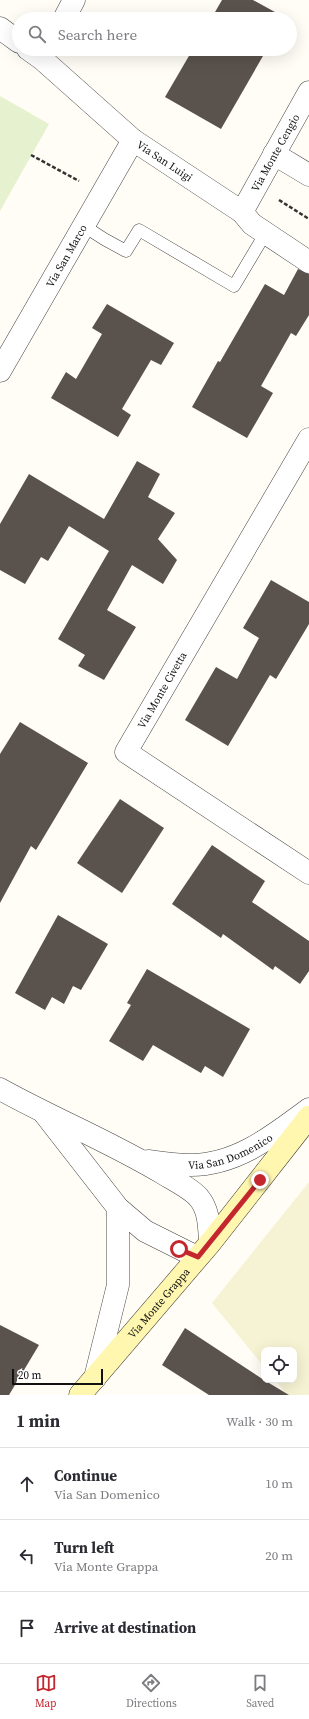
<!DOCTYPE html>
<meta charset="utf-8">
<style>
body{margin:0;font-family:"Source Serif 4",serif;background:#f7f7f7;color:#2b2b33}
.controls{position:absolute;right:12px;bottom:12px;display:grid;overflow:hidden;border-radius:8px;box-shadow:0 4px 16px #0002}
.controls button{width:36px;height:36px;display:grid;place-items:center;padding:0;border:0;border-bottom:1px solid #e1e1e2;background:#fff;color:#2b2b33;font:20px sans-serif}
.scale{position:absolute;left:12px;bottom:10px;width:91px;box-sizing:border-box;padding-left:4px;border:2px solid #111;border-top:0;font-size:11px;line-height:14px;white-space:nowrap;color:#111;-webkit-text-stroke:3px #fff;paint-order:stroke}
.stop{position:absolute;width:12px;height:12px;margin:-9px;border:3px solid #c4262e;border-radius:50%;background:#fff}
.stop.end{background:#c4262e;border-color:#fff;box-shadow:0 1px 4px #0008}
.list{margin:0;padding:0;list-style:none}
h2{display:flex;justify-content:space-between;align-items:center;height:52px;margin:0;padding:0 16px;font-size:17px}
h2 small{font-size:13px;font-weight:400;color:#7c7c81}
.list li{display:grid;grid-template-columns:26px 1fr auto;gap:12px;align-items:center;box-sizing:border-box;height:72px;padding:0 16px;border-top:1px solid #e1e1e2}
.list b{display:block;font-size:15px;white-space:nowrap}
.list p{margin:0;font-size:13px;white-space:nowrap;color:#7c7c81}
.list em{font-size:13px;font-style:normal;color:#7c7c81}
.icon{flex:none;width:22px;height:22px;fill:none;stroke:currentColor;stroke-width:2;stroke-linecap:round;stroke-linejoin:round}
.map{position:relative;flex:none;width:309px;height:1395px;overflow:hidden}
.search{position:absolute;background:#fff;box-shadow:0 4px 16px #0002;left:12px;right:12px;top:12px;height:44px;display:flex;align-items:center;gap:10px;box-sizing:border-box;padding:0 14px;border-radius:22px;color:#7c7c81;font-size:15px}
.sheet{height:268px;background:#fff}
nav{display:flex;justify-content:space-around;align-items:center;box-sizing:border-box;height:56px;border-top:1px solid #e1e1e2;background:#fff;font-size:11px;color:#7c7c81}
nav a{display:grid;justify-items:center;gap:2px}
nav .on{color:#c4262e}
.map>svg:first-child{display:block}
.farmland{fill:#f6f3d4}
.pitch{fill:#e6f2cf}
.building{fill:#5a524d}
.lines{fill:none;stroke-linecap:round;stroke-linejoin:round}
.lane-casing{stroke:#444;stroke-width:13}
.street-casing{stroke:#444;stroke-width:23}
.secondary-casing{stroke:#333;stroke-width:23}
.path{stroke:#333;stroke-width:2.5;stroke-dasharray:4 2;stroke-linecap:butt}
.lane{stroke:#fff;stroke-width:12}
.street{stroke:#fff;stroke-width:22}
.secondary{stroke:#fff6b0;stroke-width:22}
.route{stroke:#c4262e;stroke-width:5}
.labels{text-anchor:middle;stroke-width:4;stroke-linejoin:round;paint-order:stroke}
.street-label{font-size:11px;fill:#111;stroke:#fff}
</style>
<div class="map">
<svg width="309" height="1395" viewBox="0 0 309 1395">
<rect width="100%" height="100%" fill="#fffdf5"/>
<path class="farmland" d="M309,1182V1395H287L275,1380H294V1350H264V1367L212,1303Z"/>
<path class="pitch" d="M0,96L49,124L0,211Z"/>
<g class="building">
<path d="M222,0H253L284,17L283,19H211Z"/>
<path d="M193,49H267L221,129L165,97Z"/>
<path d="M298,269L309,274V315L296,336L291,333L261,386L273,393L247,438L192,407L218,361L220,362L265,284L284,295Z"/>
<path d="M107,304L174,343L161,365L151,360L122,409L131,415L118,437L51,398L66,372L76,379L102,334L92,328Z"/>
<path d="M137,461L160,474L148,497L175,513L158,539L177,560L163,584L132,565L107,610L136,627L104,680L78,666L85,655L58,639L109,551L69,526L48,561L41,557L25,584L0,570V524L29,474L104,519Z"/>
<path d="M271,580L309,602V624L276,679L270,675L228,746L185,720L216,667L237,679L259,638L243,628Z"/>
<path d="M20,722L88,763L36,850L31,846L0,903V754Z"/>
<path d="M120,799L164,828L122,893L77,863Z"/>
<path d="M212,845L265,881L252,902L309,941V971L300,984L275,966L273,970L223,934L221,938L172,904Z"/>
<path d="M58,915L108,944L81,990L73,986L64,1004L52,997L45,1010L15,993Z"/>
<path d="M147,969L250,1029L223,1077L205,1066L201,1073L153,1045L143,1061L109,1041L131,1005L127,1003Z"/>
<path d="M0,1325L39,1345L9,1395H0Z"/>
<path d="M185,1328L264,1380L289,1395H209L162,1365Z"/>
</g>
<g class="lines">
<defs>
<path id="lane" d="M84,226L104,239L126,251L139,230L234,286L265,234"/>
<g id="street">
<path d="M64,19L74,0"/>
<path d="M0,28L19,42"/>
<path id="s1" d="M28,49L42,59L133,140L242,212L252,224L309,262"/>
<path d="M274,154L309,175"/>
<path id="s2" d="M242,212L309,92"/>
<path id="s3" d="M0,371L133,140"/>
<path d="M309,439L126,752L309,873"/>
<path d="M0,1089C54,1119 111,1142 164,1174C174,1180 192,1189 199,1198C209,1210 209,1226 210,1241"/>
<path d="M44,1113L118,1208V1285L95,1378"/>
<path id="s4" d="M148,1161C162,1163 177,1165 191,1165C237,1165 274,1135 309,1109"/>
<path d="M118,1208L145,1231L197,1257"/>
</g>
<g id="secondary">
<path id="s5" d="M80,1395L211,1242L309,1117"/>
</g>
</defs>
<use href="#lane" class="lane-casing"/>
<use href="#street" class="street-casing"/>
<use href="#secondary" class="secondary-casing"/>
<g class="path">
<path d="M31,155L79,181"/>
<path d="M279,200L309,219"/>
</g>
<use href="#lane" class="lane"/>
<use href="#street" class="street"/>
<use href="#secondary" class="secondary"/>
</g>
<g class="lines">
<path class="route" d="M179,1249L198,1257L260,1180"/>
</g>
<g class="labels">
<g class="street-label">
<text dy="4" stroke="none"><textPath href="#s2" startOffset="68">Via Monte Cengio</textPath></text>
<text dy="4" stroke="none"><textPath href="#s1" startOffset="177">Via San Luigi</textPath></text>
<text dy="4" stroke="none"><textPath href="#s3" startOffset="133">Via San Marco</textPath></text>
<text transform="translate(162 690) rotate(-60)" y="4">Via Monte Civetta</text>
<text dy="4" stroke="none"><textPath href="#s4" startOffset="85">Via San Domenico</textPath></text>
<text dy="4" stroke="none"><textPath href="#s5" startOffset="121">Via Monte Grappa</textPath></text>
</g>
</g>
</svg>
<div class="controls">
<button><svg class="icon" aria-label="locate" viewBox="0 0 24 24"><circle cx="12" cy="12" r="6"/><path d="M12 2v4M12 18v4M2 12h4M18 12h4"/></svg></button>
</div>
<div class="scale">20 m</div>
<div class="stop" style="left:179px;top:1249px"></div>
<div class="stop end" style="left:260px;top:1180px"></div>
<div class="search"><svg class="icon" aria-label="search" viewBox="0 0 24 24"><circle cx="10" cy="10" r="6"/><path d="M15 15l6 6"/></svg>Search here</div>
</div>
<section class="sheet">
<h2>1 min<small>Walk · 30 m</small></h2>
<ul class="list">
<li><svg class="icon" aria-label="ahead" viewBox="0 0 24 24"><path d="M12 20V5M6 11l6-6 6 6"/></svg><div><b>Continue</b><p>Via San Domenico</p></div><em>10 m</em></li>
<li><svg class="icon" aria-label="left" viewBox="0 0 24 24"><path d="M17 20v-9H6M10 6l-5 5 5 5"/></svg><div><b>Turn left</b><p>Via Monte Grappa</p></div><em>20 m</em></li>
<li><svg class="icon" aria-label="arrive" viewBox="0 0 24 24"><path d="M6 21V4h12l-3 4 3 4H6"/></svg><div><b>Arrive at destination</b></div></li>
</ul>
</section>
<nav>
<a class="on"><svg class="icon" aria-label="map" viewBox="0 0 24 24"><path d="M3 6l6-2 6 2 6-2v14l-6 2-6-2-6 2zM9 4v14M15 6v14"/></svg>Map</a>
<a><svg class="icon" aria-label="directions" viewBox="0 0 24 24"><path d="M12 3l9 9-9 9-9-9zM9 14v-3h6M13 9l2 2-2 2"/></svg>Directions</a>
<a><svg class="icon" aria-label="saved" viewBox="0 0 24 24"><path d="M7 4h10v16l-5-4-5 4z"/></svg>Saved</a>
</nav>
